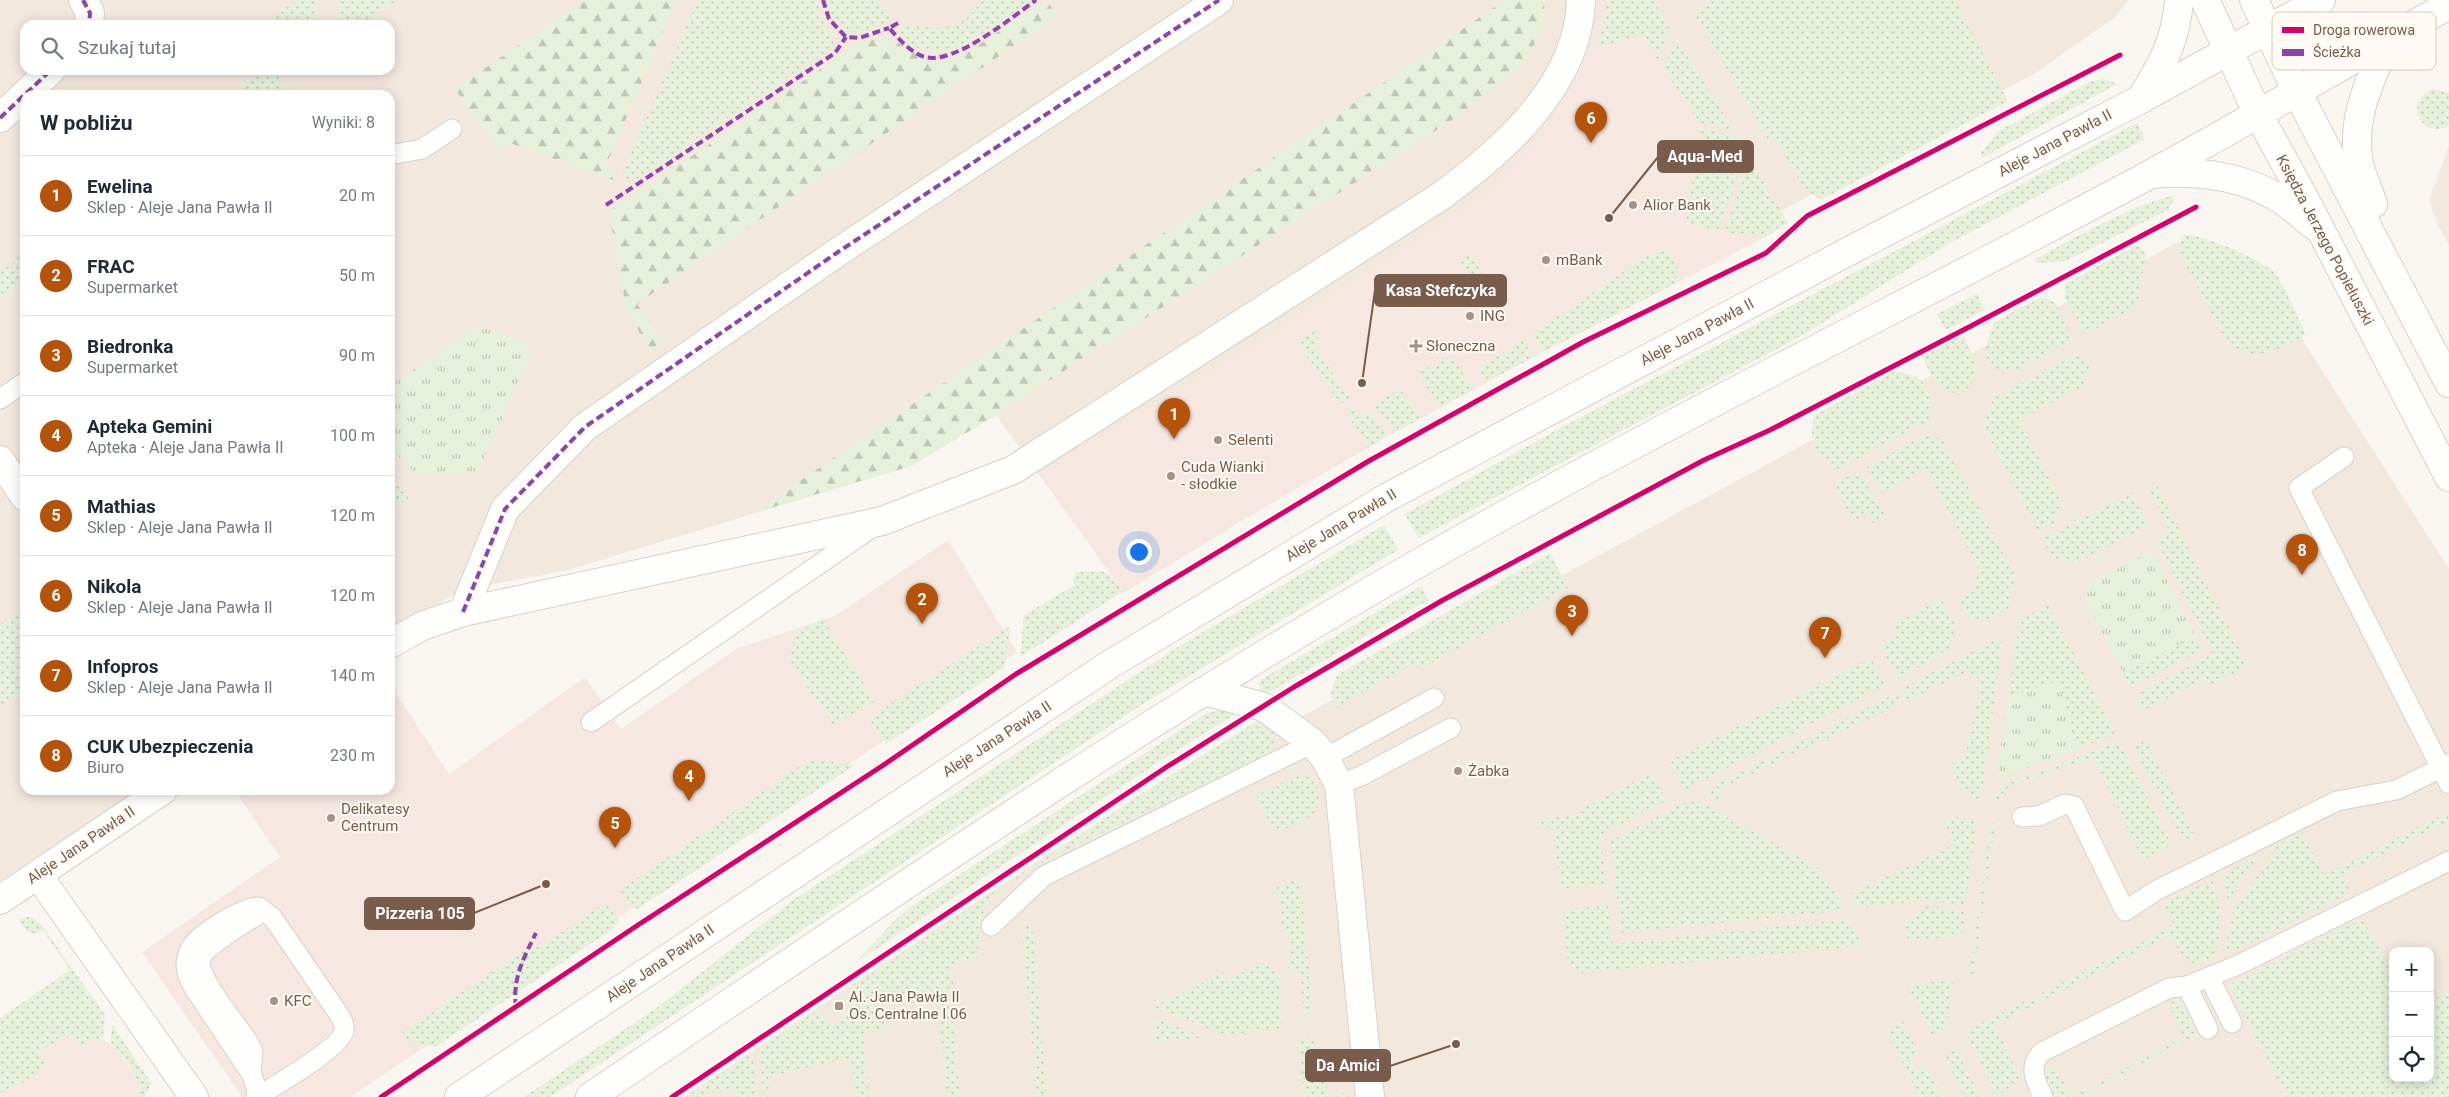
<!DOCTYPE html>
<html lang="pl">
<meta charset="utf-8">
<style>
body{margin:0;font-family:Roboto,sans-serif;background:#f2f2f3;color:#1f2937}
.controls{position:absolute;right:15px;bottom:15px;display:grid;overflow:hidden;border-radius:10px;box-shadow:0 2px 12px #0003}
.controls button{width:45px;height:45px;display:grid;place-items:center;padding:0;border:0;border-bottom:1px solid #e0e1e3;background:#fff;color:#1f2937;font:25px sans-serif}
.you{position:absolute;left:1138px;top:551px;width:18px;height:18px;margin:-12px;border:4px solid #fff;border-radius:50%;background:#1a73e8;box-shadow:0 0 0 8px #1a73e833}
.badge{display:grid;place-items:center;width:32px;height:32px;border-radius:50%;background:#b45309;color:#fff;font-size:16px;font-weight:700}
.pin{position:absolute;translate:-50% -41px;filter:drop-shadow(0 1px 2px #0008)}
.pin::after{content:'';position:absolute;top:26px;width:18px;height:15px;background:inherit;clip-path:polygon(0 0,100% 0,50% 100%)}
.list{margin:0;padding:0;list-style:none}
h2{display:flex;justify-content:space-between;align-items:center;height:65px;margin:0;padding:0 20px;font-size:21px}
h2 small{font-size:16px;font-weight:400;color:#747a83}
.list li{display:grid;grid-template-columns:32px 1fr auto;gap:15px;align-items:center;box-sizing:border-box;height:80px;padding:0 20px;border-top:1px solid #e0e1e3}
.list b{display:block;font-size:19px;white-space:nowrap}
.list p{margin:0;font-size:16px;white-space:nowrap;color:#747a83}
.list em{font-size:16px;font-style:normal;color:#747a83}
.icon{flex:none;width:28px;height:28px;fill:none;stroke:currentColor;stroke-width:2;stroke-linecap:round;stroke-linejoin:round}
.map{position:relative;flex:none;width:2449px;height:1097px;overflow:hidden}
.search{position:absolute;background:#fff;box-shadow:0 2px 12px #0003;left:20px;top:20px;width:375px;height:55px;display:flex;align-items:center;gap:12px;box-sizing:border-box;padding:0 18px;border-radius:15px;color:#747a83;font-size:19px}
.panel{position:absolute;background:#fff;box-shadow:0 2px 12px #0003;left:20px;top:90px;width:375px;height:705px;border-radius:15px}
.map>svg:first-child{display:block}
.residential{fill:#f2e8de;fill-rule:evenodd}
.commercial{fill:#f6e8e1}
.grass{fill:url(#grass-dots)}
.forest{fill:url(#forest-firs)}
.park{fill:url(#park-tufts)}
.lines{fill:none;stroke-linecap:round;stroke-linejoin:round}
.service-casing{stroke:#d7d1cb;stroke-width:21}
.minor-casing{stroke:#d7d1cb;stroke-width:30}
.tertiary-casing{stroke:#d7d1cb;stroke-width:30}
.secondary-casing{stroke:#d9d2cb;stroke-width:30}
.service{stroke:#fefefd;stroke-width:19}
.minor{stroke:#fefefd;stroke-width:28}
.tertiary{stroke:#fefefd;stroke-width:28}
.secondary{stroke:#fefefd;stroke-width:28}
.quiet{stroke:#8e44ad;stroke-width:4;stroke-dasharray:8 4;stroke-linecap:butt}
.cycleway-casing{stroke:#fffaf3;stroke-width:8}
.cycleway{stroke:#d6006c;stroke-width:5}
.poi-dot{fill:#a69286;stroke:#fffaf3;stroke-width:2}
.labels{text-anchor:middle;stroke-width:4;stroke-linejoin:round;paint-order:stroke}
.street-label{font-size:15px;fill:#7a5c4d;stroke:#fffaf3}
.poi-label{font-size:15px;fill:#7a5c4d;stroke:#fffaf3;text-anchor:start}
.key{fill:#fffaf3;stroke:#d7cbc1;stroke-width:1}
.key-label{font-size:14px;fill:#7a5c4d}
.leader{fill:none;stroke:#7a5c4d;stroke-width:2}
.callout-dot{fill:#7a5c4d;stroke:#fffaf3;stroke-width:2}
.callout{fill:#7a5c4d;stroke:#7a5c4d;stroke-width:2}
.callout-label{font-size:16px;text-anchor:middle;font-weight:bold;fill:#fff}
</style>
<div class="map">
<svg width="2449" height="1097" viewBox="0 0 2449 1097">
<defs>
<pattern id="grass-dots" width="8" height="8" patternUnits="userSpaceOnUse" patternTransform="scale(1.25)"><rect width="8" height="8" fill="#e7f0db"/><path d="M2 2h.1M6 6h.1" fill="none" stroke="#c0c6b4" stroke-width="1.8" stroke-linecap="round"/></pattern>
<pattern id="forest-firs" width="22" height="20" patternUnits="userSpaceOnUse" patternTransform="scale(1.25)"><rect width="22" height="20" fill="#e7f0db"/><path d="M5 1l3.5 6h-7zM16 11l3.5 6h-7z" fill="#c0c6b4"/></pattern>
<pattern id="park-tufts" width="24" height="20" patternUnits="userSpaceOnUse" patternTransform="scale(1.25)"><rect width="24" height="20" fill="#e7f0db"/><path d="M3 7l-1-3M5 7V3M7 7l1-3M15 17l-1-3M17 17v-4M19 17l1-3" fill="none" stroke="#c0c6b4"/></pattern>
</defs>
<rect width="100%" height="100%" fill="#f9f5f0"/>
<g class="residential">
<path d="M0,0H2129L2115,17L2037,72L1464,383L1124,591L996,415L911,466L568,570L461,590L390,635V95H25V790H148L0,885ZM25,25H390V70H25Z"/>
<path d="M2449,146V246L2438,225L2429,200Z"/>
<path d="M2178,242L2263,278L2449,569V1097H684L1053,851ZM2393,951H2430V1078H2393Z"/>
</g>
<g class="commercial">
<path d="M1644,34L1655,56L1702,125L1686,223L1765,237L1534,357L1383,439L1246,518L1124,593L1038,473L1266,338L1483,196L1535,144L1552,118L1588,50Z"/>
<path d="M948,540L1017,652L350,1097H242L142,952L280,857L236,792L240,790H390L391,686L449,774L585,677L621,729L736,649L835,616Z"/>
<path d="M66,1035L88,1042L103,1040L117,1049L139,1083L137,1097H1L0,1094L46,1065L38,1053Z"/>
</g>
<g class="grass">
<path d="M297,0H315L316,25H270L268,22Z"/>
<path d="M337,0H397L360,25H342Z"/>
<path d="M698,0H817L824,24L834,36L833,47L635,180L629,181L625,179L623,172Z"/>
<path d="M826,0H876L894,15C881,28 849,43 835,22C831,16 829,7 826,0Z"/>
<path d="M982,0H1032L966,44C952,50 930,54 915,47C909,44 902,36 897,32C919,13 950,50 982,0Z"/>
<path d="M1608,0H1653L1669,26L1659,63L1644,34L1598,47Z"/>
<path d="M1716,0H1955L2008,101L1822,199C1802,195 1786,155 1776,138L1769,141L1693,12Z"/>
<path d="M1675,36L1734,131L1700,123L1664,70Z"/>
<path d="M261,70H284L278,74L284,95H232Z"/>
<path d="M2104,79L2117,84L1982,158L1981,153L1997,132L2089,82Z"/>
<path d="M2433,89L2449,93V126C2420,140 2403,101 2433,89Z"/>
<path d="M2137,123L2145,139L1950,243L1803,335L1419,538L1405,514L1562,427Z"/>
<path d="M1701,127L1736,137L1746,153L1719,231L1686,223Z"/>
<path d="M1750,159L1788,223L1765,237L1725,232Z"/>
<path d="M2174,195L2172,205L2166,211L2066,261L2037,263L2036,259C2081,234 2125,209 2174,195Z"/>
<path d="M2184,235C2203,234 2260,259 2274,272C2282,280 2300,322 2306,335C2277,350 2249,368 2224,337L2180,254V243Z"/>
<path d="M2135,246L2140,247L2146,253L2137,307L2084,335L2065,298V284Z"/>
<path d="M25,247V281L0,297V271L14,262Z"/>
<path d="M1663,251C1679,257 1680,268 1676,283L1543,352L1532,334L1646,256Z"/>
<path d="M1470,254L1496,295L1497,308L1492,311L1458,261Z"/>
<path d="M1977,294L1985,310L1946,330L1937,314Z"/>
<path d="M2043,296L2055,303L2073,339L2015,371L2003,373L1987,362L1986,345L1994,322Z"/>
<path d="M1314,331L1320,342L1315,348L1350,397L1340,404L1297,342Z"/>
<path d="M1963,335L1975,361L1977,374L1967,391C1941,400 1932,375 1922,357Z"/>
<path d="M1523,339L1534,357L1486,382L1477,370Z"/>
<path d="M2081,352L2091,371L2081,377L2085,385L2019,420L2061,501L2055,523L2038,531L1983,425L1994,398Z"/>
<path d="M1451,356L1474,389L1440,407L1417,373Z"/>
<path d="M1893,372C1911,372 1927,379 1931,398C1932,405 1930,412 1932,419L1837,469C1818,454 1806,441 1815,415Z"/>
<path d="M1400,388L1420,419L1394,433L1374,405Z"/>
<path d="M1354,407L1361,416L1370,411L1388,436L1368,448L1346,412Z"/>
<path d="M1931,436L1941,439L1945,444L2016,577L2008,609L1983,622L1969,619L1959,599L1973,592L1979,570L1926,469L1882,493L1867,467L1920,437Z"/>
<path d="M1858,471L1886,516L1873,523L1868,514L1854,522L1837,492V484L1839,482Z"/>
<path d="M390,476L409,498L390,511Z"/>
<path d="M2156,484L2248,666L2206,687L2202,680L2142,711L2137,701L2142,691L2213,654L2156,540L2170,533L2148,488Z"/>
<path d="M2133,493L2148,526L2077,563L2052,558L2043,539Z"/>
<path d="M1384,525L1398,550L1146,702L550,1097H524L658,1007L793,900L1178,647Z"/>
<path d="M1550,553L1568,588L1419,670L1415,663L1334,709L1331,692L1337,675Z"/>
<path d="M1076,572H1106L1124,591L1020,657L1024,615L1073,586Z"/>
<path d="M1421,586L1428,600L1265,695L1261,694L1259,683L1262,679Z"/>
<path d="M1941,599L1955,625L1950,648L1899,679L1880,646L1897,637L1890,626Z"/>
<path d="M2048,605L2114,731L2113,735L2004,777L1998,768L2020,619Z"/>
<path d="M25,610V690L0,706V624Z"/>
<path d="M822,618L875,701L833,725L790,662L791,648L795,635Z"/>
<path d="M1010,626L1005,667L886,744L868,718Z"/>
<path d="M2003,636L1981,799C1959,797 1958,782 1950,764L1965,757L1980,687L1978,678L1970,673H1965L1907,701L1902,688Z"/>
<path d="M2195,636L2202,650L2130,687L2123,673Z"/>
<path d="M1871,659L1885,685L1685,790L1670,761Z"/>
<path d="M1894,694L1897,695L1903,703L1726,786L1718,794L1720,801L1708,796L1709,789Z"/>
<path d="M1219,710L1237,713L1151,767L855,963L895,920L913,905L1205,714Z"/>
<path d="M1259,720L1272,726C1276,737 1275,745 1268,754L1051,857L1000,890L988,903L980,921L977,958L950,965L953,984L949,985L960,1097H947L938,1000L884,1006L885,1031L863,1033L869,1097H855L851,1058L768,1077L769,1097H763L760,1048L819,1009L831,1027L861,1004L851,987L1141,794Z"/>
<path d="M2141,741L2148,745L2193,831L2192,838L2188,841L2181,838L2136,751L2135,745Z"/>
<path d="M2115,743L2120,744L2172,845L2143,860L2093,757L2009,787L1999,797L1998,803L1992,798L2005,785Z"/>
<path d="M810,759L855,765L636,910L620,890Z"/>
<path d="M1651,773L1667,800L1601,835L1606,885L1560,889L1553,827L1538,828L1537,819L1582,815L1581,809Z"/>
<path d="M1302,774C1309,776 1316,783 1319,790C1328,816 1293,825 1275,834L1257,795Z"/>
<path d="M1698,801L1817,867L1846,910L1621,933L1611,841L1683,803Z"/>
<path d="M2448,812L2449,821L2342,875L2349,889L2347,894L2239,949L2226,953L2230,917L2278,845L2302,832L2324,875Z"/>
<path d="M1953,817L1977,820L1965,906L1927,900L1863,908L1855,903L1849,895L1955,844L1944,821Z"/>
<path d="M1991,823L1995,824L1973,980L1969,979Z"/>
<path d="M2255,857L2256,861L2228,900L2222,874Z"/>
<path d="M1297,879L1301,886L1313,1012L1304,1013L1300,970L1287,972L1292,944L1280,920L1283,906L1274,889Z"/>
<path d="M2212,880C2221,903 2224,934 2214,958L2196,963L2187,962L2169,936L1995,1025L2020,1077L1998,1097L1966,1034L1972,1028L2025,1001L2030,1002L2040,998L2042,993L2174,926L2164,903Z"/>
<path d="M607,904L619,921L613,929L435,1047L409,1041L402,1032L522,952L540,946L599,907Z"/>
<path d="M1608,905L1613,944L1848,919L1863,946L1579,973L1568,963L1563,910Z"/>
<path d="M1928,906L1965,912L1962,935L1908,941L1905,921Z"/>
<path d="M28,917L34,918L43,927L105,1015L103,1040L88,1042L81,1047L72,1035L67,1038L66,1035L38,1053L46,1066L22,1083L20,1081L0,1094V1018L70,970L43,930L35,934L26,930L18,919Z"/>
<path d="M2362,918L2393,974V1078H2430V1001L2449,991V1097H2286L2229,985Z"/>
<path d="M1027,923L1032,927L1047,1097H1037L1023,943Z"/>
<path d="M1266,963C1286,975 1281,1008 1282,1029L1224,1035L1154,1007L1224,972L1228,980L1258,964Z"/>
<path d="M1953,980L1946,1029L1933,1036L1907,985Z"/>
<path d="M2173,1000H2178L2180,1002L2197,1034L2078,1097H2051C2047,1086 2041,1071 2054,1064L2072,1097L2184,1037L2170,1007Z"/>
<path d="M1154,1017L1203,1037L1154,1043Z"/>
<path d="M1903,1022L1918,1053L1910,1061L1915,1069L1926,1068L1942,1097H1920L1887,1031Z"/>
<path d="M112,1024L151,1083L145,1097H137C145,1082 122,1053 111,1044Z"/>
<path d="M1313,1038L1316,1063L1324,1062L1328,1095L1350,1092V1097H1304L1299,1039Z"/>
<path d="M1956,1049L1981,1097H1965L1944,1056Z"/>
<path d="M749,1055L754,1064L757,1097H735L734,1088L710,1092L703,1097H686Z"/>
</g>
<g class="forest">
<path d="M584,0H677L606,165L616,181L510,143L499,150L455,89Z"/>
<path d="M1046,0L1058,16L637,304L662,340L649,353L625,302L609,212L846,52L867,41L887,37L934,62L957,59Z"/>
<path d="M1505,0H1545L1542,29L1524,64L1455,118L996,415L911,466L753,513Z"/>
</g>
<g class="park">
<path d="M478,326L523,340L532,352L478,472L416,474L390,448V386Z"/>
<path d="M2152,551L2195,636L2123,673L2086,601L2089,583Z"/>
<path d="M2057,681L2080,748L2003,777L1998,768L2008,697Z"/>
</g>
<g class="lines">
<defs>
<g id="service">
<path d="M390,155L422,149L452,129"/>
<path d="M0,399L25,382"/>
<path d="M2344,457L2299,488L2449,784"/>
<path d="M591,722L873,527"/>
<path d="M1325,758L1434,698"/>
<path d="M1339,785L1363,775L1451,728"/>
<path d="M2022,817L2039,816L2065,804L2074,806L2125,911L2157,890L2337,801L2396,790L2449,764"/>
<path d="M991,926L1044,876L1313,743"/>
<path d="M2209,977L2232,1023"/>
<path d="M2187,986L2208,1029"/>
<path d="M251,1072L253,1052L248,1041C237,1025 195,975 201,958C206,946 244,923 256,916"/>
<path d="M256,1097L257,1091L252,1075L194,988C187,976 183,965 189,951C195,935 242,907 259,907L273,918L338,1013C342,1019 345,1024 344,1031C341,1048 274,1086 257,1097"/>
<path d="M2043,1097C2036,1082 2027,1066 2042,1052L2169,988L2187,986L2238,965L2449,861"/>
</g>
<g id="minor">
<path d="M83,0L90,13L89,25"/>
<path d="M0,118L51,70"/>
<path d="M0,460L25,497"/>
<path d="M463,612L505,509L585,427L838,252L1219,0"/>
<path d="M390,644L422,626L463,612L882,521L1013,470L1441,196C1504,150 1579,84 1581,0"/>
<path d="M1204,691L1264,707L1313,743L1325,758L1339,785L1370,1097"/>
<path d="M38,875L194,1097"/>
<path d="M0,900L163,790"/>
</g>
<g id="tertiary">
<path d="M2205,0L2258,114L2302,194L2449,477"/>
<path d="M2254,0L2297,92L2449,383"/>
<path d="M2141,99C2162,64 2176,42 2179,0"/>
<path d="M2151,174C2197,170 2247,176 2286,203C2295,209 2304,218 2313,225"/>
<path d="M2373,204C2369,191 2362,177 2359,164C2350,118 2371,79 2388,39"/>
</g>
<g id="secondary">
<path d="M459,1097L1109,665L1386,498L1853,249L2141,99L2321,0"/>
<path d="M590,1097C863,914 1133,726 1419,563C1658,426 1905,306 2147,176C2249,121 2348,61 2449,5"/>
</g>
</defs>
<use href="#service" class="service-casing"/>
<use href="#minor" class="minor-casing"/>
<use href="#tertiary" class="tertiary-casing"/>
<use href="#secondary" class="secondary-casing"/>
<use href="#service" class="service"/>
<use href="#minor" class="minor"/>
<use href="#tertiary" class="tertiary"/>
<use href="#secondary" class="secondary"/>
<g class="quiet">
<path d="M83,0L90,13L89,25"/>
<path d="M823,0L829,19L846,37L859,38L889,28"/>
<path d="M898,23L889,28C898,38 912,54 925,57C955,65 1012,17 1036,0"/>
<path d="M0,118L51,70"/>
<path d="M606,205L835,53L846,37"/>
<path d="M463,612L505,509L585,427L838,252L1219,0"/>
<path d="M516,1007C512,979 524,957 536,933"/>
</g>
<defs>
<g id="cycleway">
<path d="M381,1097L638,925L882,766L1016,674L1367,462L1583,342L1766,253L1807,216L2120,55"/>
<path d="M672,1097L1165,768L1294,687L1443,600L1704,460L1770,430L1971,326L2196,207"/>
</g>
</defs>
<use href="#cycleway" class="cycleway-casing"/>
<use href="#cycleway" class="cycleway"/>
</g>
<g class="poi-dot">
<circle cx="1633" cy="205" r="5"/>
<circle cx="1546" cy="260" r="5"/>
<circle cx="1470" cy="316" r="5"/>
<path d="M1413.5 338.5h5v5h5v5h-5v5h-5v-5h-5v-5h5z"/>
<circle cx="1218" cy="440" r="5"/>
<circle cx="1171" cy="476" r="5"/>
<circle cx="1458" cy="771" r="5"/>
<circle cx="331" cy="818" r="5"/>
<circle cx="274" cy="1001" r="5"/>
<rect x="834" y="1001" width="10" height="10" rx="2.5"/>
</g>
<g class="labels">
<g class="street-label">
<text transform="translate(2055 143) rotate(-28)" y="5">Aleje Jana Pawła II</text>
<text transform="translate(2325 240) rotate(62)" y="5">Księdza Jerzego Popiełuszki</text>
<text transform="translate(1697 332) rotate(-28)" y="5">Aleje Jana Pawła II</text>
<text transform="translate(1341 525) rotate(-31)" y="5">Aleje Jana Pawła II</text>
<text transform="translate(997 739) rotate(-33)" y="5">Aleje Jana Pawła II</text>
<text transform="translate(81 845) rotate(-34)" y="5">Aleje Jana Pawła II</text>
<text transform="translate(660 963) rotate(-34)" y="5">Aleje Jana Pawła II</text>
</g>
<g class="poi-label">
<text x="1643" y="210">Alior Bank</text>
<text x="1556" y="265">mBank</text>
<text x="1480" y="321">ING</text>
<text x="1426" y="351">Słoneczna</text>
<text x="1228" y="445">Selenti</text>
<text x="1181" y="472">Cuda Wianki<tspan x="1181" dy="17">- słodkie</tspan></text>
<text x="1468" y="776">Żabka</text>
<text x="341" y="814">Delikatesy<tspan x="341" dy="17">Centrum</tspan></text>
<text x="849" y="1002">Al. Jana Pawła II<tspan x="849" dy="17">Os. Centralne I 06</tspan></text>
<text x="284" y="1006">KFC</text>
</g>
</g>
<rect x="2272" y="12" width="164" height="58" rx="8" class="key"/>
<rect x="2282" y="27" width="22" height="6" fill="#d6006c"/>
<rect x="2282" y="49" width="22" height="7" fill="#8e44ad"/>
<g class="key-label">
<text x="2313" y="35">Droga rowerowa</text>
<text x="2313" y="57">Ścieżka</text>
</g>
<path class="leader" d="M1609 218L1658 157M1362 383L1375 290M546 884L474 913M1456 1044L1390 1066"/>
<g class="callout-dot">
<circle cx="1609" cy="218" r="5"/>
<circle cx="1362" cy="383" r="5"/>
<circle cx="546" cy="884" r="5"/>
<circle cx="1456" cy="1044" r="5"/>
</g>
<g class="callout">
<rect x="1658" y="141" width="95" height="31" rx="5"/>
<rect x="1375" y="275" width="131" height="31" rx="5"/>
<rect x="365" y="898" width="109" height="31" rx="5"/>
<rect x="1306" y="1050" width="84" height="31" rx="5"/>
</g>
<g class="callout-label">
<text x="1705" y="162">Aqua-Med</text>
<text x="1441" y="296">Kasa Stefczyka</text>
<text x="420" y="919">Pizzeria 105</text>
<text x="1348" y="1071">Da Amici</text>
</g>
</svg>
<div class="controls">
<button>+</button>
<button>−</button>
<button><svg class="icon" aria-label="locate" viewBox="0 0 24 24"><circle cx="12" cy="12" r="6"/><path d="M12 2v4M12 18v4M2 12h4M18 12h4"/></svg></button>
</div>
<div class="you"></div>
<div class="pin badge" style="left:1174px;top:439px">1</div>
<div class="pin badge" style="left:922px;top:624px">2</div>
<div class="pin badge" style="left:1572px;top:636px">3</div>
<div class="pin badge" style="left:689px;top:801px">4</div>
<div class="pin badge" style="left:615px;top:848px">5</div>
<div class="pin badge" style="left:1591px;top:143px">6</div>
<div class="pin badge" style="left:1825px;top:658px">7</div>
<div class="pin badge" style="left:2302px;top:575px">8</div>
<div class="search"><svg class="icon" aria-label="search" viewBox="0 0 24 24"><circle cx="10" cy="10" r="6"/><path d="M15 15l6 6"/></svg>Szukaj tutaj</div>
<section class="panel">
<h2>W pobliżu<small>Wyniki: 8</small></h2>
<ul class="list">
<li><span class="badge">1</span><div><b>Ewelina</b><p>Sklep · Aleje Jana Pawła II</p></div><em>20 m</em></li>
<li><span class="badge">2</span><div><b>FRAC</b><p>Supermarket</p></div><em>50 m</em></li>
<li><span class="badge">3</span><div><b>Biedronka</b><p>Supermarket</p></div><em>90 m</em></li>
<li><span class="badge">4</span><div><b>Apteka Gemini</b><p>Apteka · Aleje Jana Pawła II</p></div><em>100 m</em></li>
<li><span class="badge">5</span><div><b>Mathias</b><p>Sklep · Aleje Jana Pawła II</p></div><em>120 m</em></li>
<li><span class="badge">6</span><div><b>Nikola</b><p>Sklep · Aleje Jana Pawła II</p></div><em>120 m</em></li>
<li><span class="badge">7</span><div><b>Infopros</b><p>Sklep · Aleje Jana Pawła II</p></div><em>140 m</em></li>
<li><span class="badge">8</span><div><b>CUK Ubezpieczenia</b><p>Biuro</p></div><em>230 m</em></li>
</ul>
</section>
</div>
